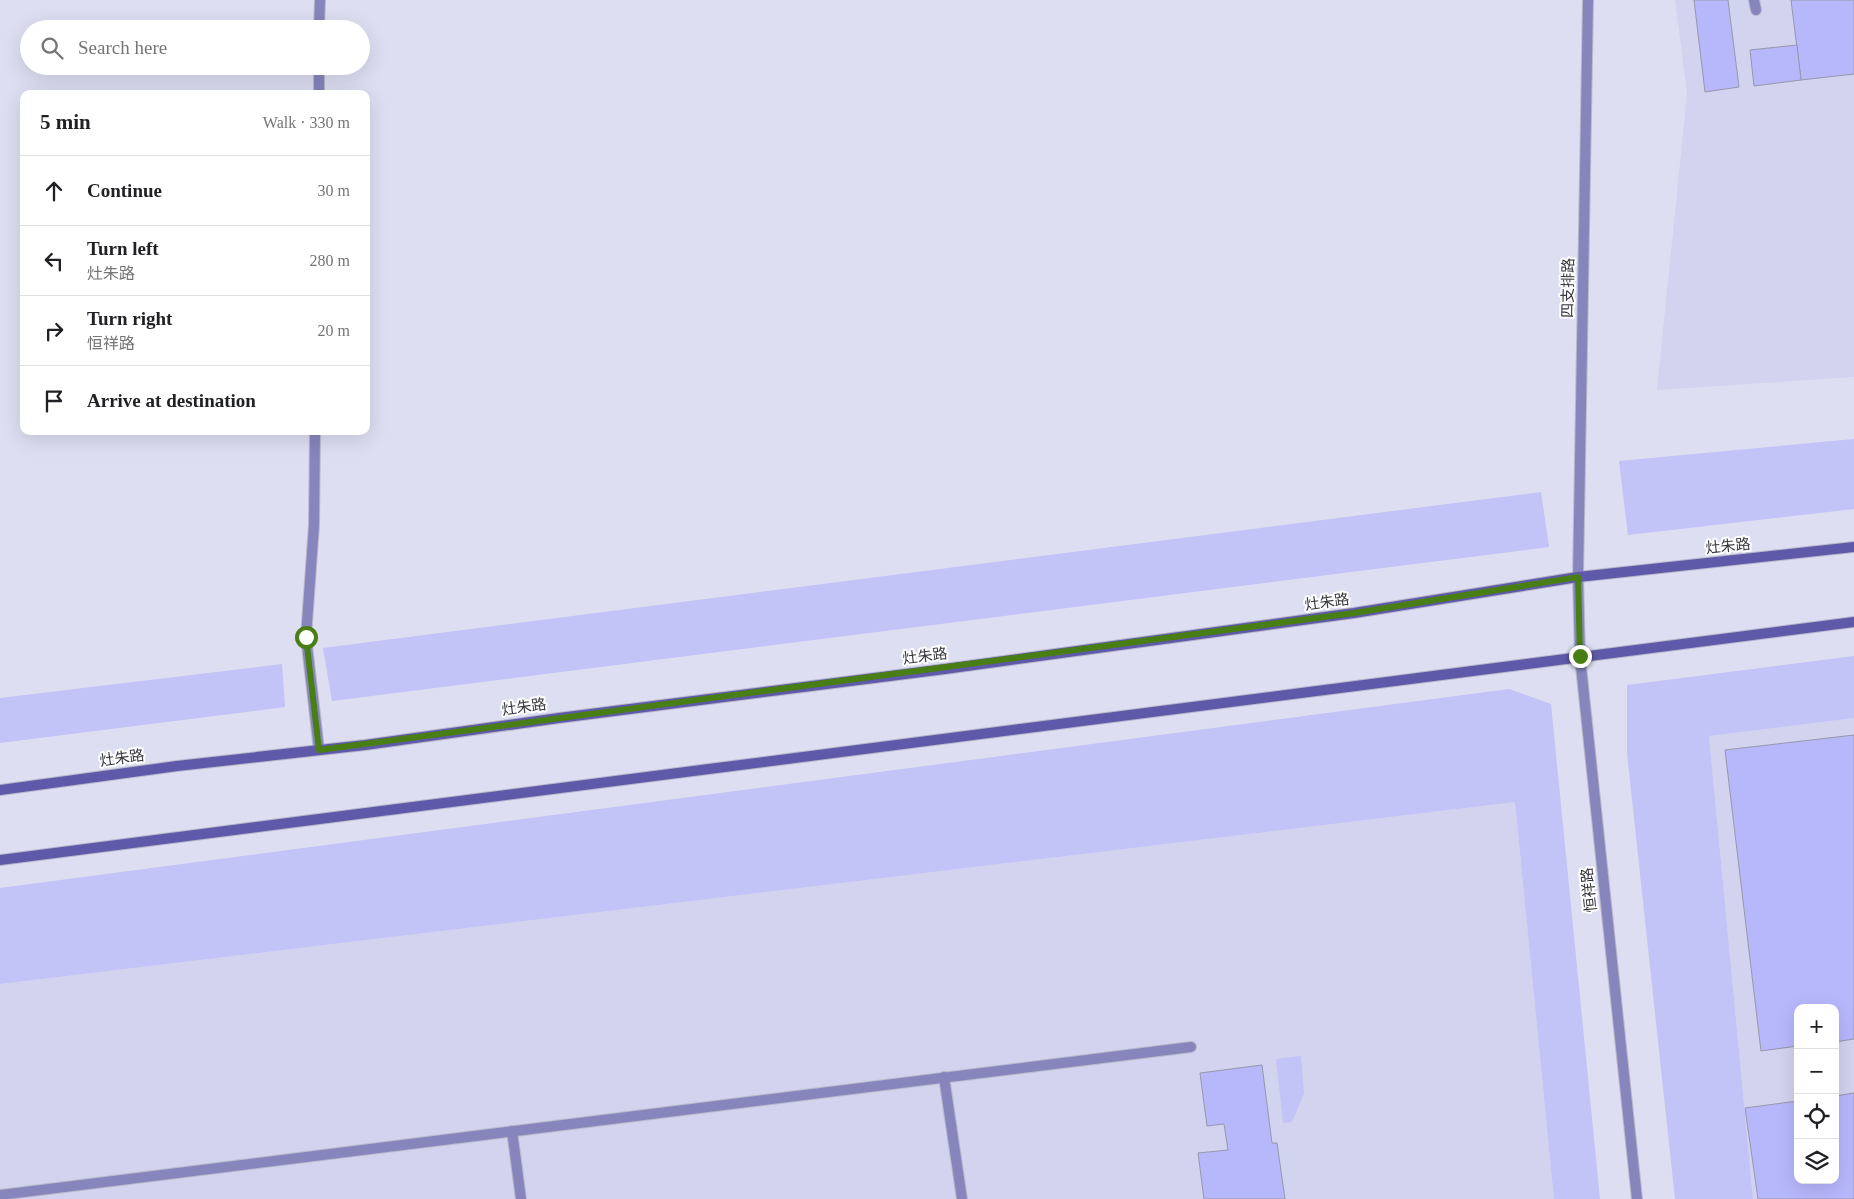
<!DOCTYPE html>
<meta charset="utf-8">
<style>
body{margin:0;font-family:"Times New Roman","Noto Sans SC",serif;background:#f2f2f2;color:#202124}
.controls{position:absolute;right:15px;bottom:15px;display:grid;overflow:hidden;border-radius:10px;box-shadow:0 5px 20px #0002}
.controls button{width:45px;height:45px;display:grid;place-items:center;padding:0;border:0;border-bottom:1px solid #e0e0e0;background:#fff;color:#202124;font:25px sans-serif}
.stop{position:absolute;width:15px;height:15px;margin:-11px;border:4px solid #487e13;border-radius:50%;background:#fff}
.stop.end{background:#487e13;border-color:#fff;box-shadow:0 1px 5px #0008}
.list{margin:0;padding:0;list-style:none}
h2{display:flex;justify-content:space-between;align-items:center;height:65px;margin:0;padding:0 20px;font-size:21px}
h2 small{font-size:16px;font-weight:400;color:#757577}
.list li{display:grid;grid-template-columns:32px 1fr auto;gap:15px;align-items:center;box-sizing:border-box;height:70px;padding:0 20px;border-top:1px solid #e0e0e0}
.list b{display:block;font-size:19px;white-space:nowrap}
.list p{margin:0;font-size:16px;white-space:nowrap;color:#757577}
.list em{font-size:16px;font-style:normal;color:#757577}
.icon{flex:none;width:28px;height:28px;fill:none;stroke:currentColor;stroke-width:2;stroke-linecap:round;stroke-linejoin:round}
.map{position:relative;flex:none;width:1854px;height:1199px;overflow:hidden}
.search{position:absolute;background:#fff;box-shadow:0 5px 20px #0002;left:20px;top:20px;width:350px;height:55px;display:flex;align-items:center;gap:12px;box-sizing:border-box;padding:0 18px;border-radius:28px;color:#757577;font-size:19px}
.panel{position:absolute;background:#fff;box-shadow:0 5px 20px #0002;left:20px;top:90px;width:350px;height:345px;border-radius:10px}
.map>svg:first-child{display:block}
.built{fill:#d2d3ee;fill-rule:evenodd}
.green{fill:#c2c3f6}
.building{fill:#b7b7fc;stroke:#9798aa}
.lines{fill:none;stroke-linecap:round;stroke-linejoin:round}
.service-casing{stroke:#b8b9cb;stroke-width:12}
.minor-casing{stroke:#b8b9cb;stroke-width:12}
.tertiary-casing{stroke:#b8b9cb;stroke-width:12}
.secondary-casing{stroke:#b8b9cb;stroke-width:12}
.service{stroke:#8686bd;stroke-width:10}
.minor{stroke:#8686bd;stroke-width:10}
.tertiary{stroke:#8686bd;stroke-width:10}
.secondary{stroke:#5e59a9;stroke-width:10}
.route{stroke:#487e13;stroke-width:6}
.labels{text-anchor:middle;stroke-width:4;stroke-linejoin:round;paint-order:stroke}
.street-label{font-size:15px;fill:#37373f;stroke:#fff}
</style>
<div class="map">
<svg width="1854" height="1199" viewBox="0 0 1854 1199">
<rect width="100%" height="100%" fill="#dddef2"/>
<g class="built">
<path d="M1675,0H1854V377L1657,390L1687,94Z"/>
<path d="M1854,718V1199H1753L1709,736ZM1798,1008H1835V1180H1798Z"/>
<path d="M1515,802L1554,1199H0V984Z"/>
</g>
<g class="green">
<path d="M1854,439V509L1628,535L1619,461Z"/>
<path d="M1541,492L1549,547L332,701L323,648Z"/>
<path d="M1854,656V718L1709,736L1753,1199H1675L1627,753V685Z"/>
<path d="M282,664L285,707L0,743V698Z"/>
<path d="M1509,689L1551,704L1600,1199H1554L1515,802L0,984V888Z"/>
<path d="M1301,1056L1304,1093L1292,1122L1283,1123L1276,1059Z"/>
</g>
<g class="building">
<path d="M1694,0H1728L1739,87L1705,92Z"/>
<path d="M1791,0H1854V74L1801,80Z"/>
<path d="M1797,45L1801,80L1754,86L1750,50Z"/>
<path d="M1854,735V1039L1835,1042V1008H1798V1046L1761,1051L1725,750Z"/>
<path d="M1262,1065L1272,1143H1277L1285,1199H1204L1198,1153L1228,1150L1224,1124L1207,1126L1200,1073Z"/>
<path d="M1854,1093V1199H1758L1745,1108L1798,1101V1180H1835V1096Z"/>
</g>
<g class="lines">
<defs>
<g id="service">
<path d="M1754,0L1756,10"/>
<path d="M944,1077L962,1199"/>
<path d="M512,1131L521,1199"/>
<path d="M0,1195L1191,1047"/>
</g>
<g id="minor">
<path d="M319,29L320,0"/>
<path d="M319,94V66"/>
<path d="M315,431L314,525L306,637L319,750"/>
<path d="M1578,577L1588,0"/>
</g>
<path id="tertiary" d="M1578,577L1580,657L1637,1199"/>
<g id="secondary">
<path d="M0,790L177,766L365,745L559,718L945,669L1354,613L1578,577L1854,547"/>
<path d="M0,860L1854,622"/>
</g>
</defs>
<use href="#service" class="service-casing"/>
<use href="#minor" class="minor-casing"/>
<use href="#tertiary" class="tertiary-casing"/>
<use href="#secondary" class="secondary-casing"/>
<use href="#service" class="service"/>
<use href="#minor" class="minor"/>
<use href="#tertiary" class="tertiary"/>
<use href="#secondary" class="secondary"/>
</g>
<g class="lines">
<path class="route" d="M306,637L319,750L1354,613L1578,577L1580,656"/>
</g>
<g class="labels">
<g class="street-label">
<text transform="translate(1568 288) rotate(-89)" y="5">四支排路</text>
<text transform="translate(1728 546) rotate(-6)" y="5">灶朱路</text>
<text transform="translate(1327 602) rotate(-8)" y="5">灶朱路</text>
<text transform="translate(925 656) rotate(-7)" y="5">灶朱路</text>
<text transform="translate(524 707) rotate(-8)" y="5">灶朱路</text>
<text transform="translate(122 758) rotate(-8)" y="5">灶朱路</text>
<text transform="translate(1589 890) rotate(-96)" y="5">恒祥路</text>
</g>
</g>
</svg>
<div class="controls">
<button>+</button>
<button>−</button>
<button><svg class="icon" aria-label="locate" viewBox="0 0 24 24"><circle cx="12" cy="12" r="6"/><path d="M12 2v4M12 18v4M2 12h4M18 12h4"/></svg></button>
<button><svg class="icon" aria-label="layers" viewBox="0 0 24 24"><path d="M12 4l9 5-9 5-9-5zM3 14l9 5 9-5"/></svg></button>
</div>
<div class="stop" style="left:306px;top:637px"></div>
<div class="stop end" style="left:1580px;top:656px"></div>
<div class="search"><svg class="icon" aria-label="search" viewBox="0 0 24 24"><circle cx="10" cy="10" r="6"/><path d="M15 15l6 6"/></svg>Search here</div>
<section class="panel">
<h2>5 min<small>Walk · 330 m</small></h2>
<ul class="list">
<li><svg class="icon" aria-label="ahead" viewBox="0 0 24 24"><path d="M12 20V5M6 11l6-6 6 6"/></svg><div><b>Continue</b></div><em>30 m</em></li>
<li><svg class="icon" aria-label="left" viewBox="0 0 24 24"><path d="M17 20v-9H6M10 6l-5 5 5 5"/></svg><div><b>Turn left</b><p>灶朱路</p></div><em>280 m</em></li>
<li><svg class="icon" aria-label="right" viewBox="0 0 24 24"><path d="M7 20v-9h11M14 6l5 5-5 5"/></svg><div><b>Turn right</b><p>恒祥路</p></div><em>20 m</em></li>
<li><svg class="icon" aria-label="arrive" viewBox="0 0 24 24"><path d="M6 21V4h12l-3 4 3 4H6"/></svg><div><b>Arrive at destination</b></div></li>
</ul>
</section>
</div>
